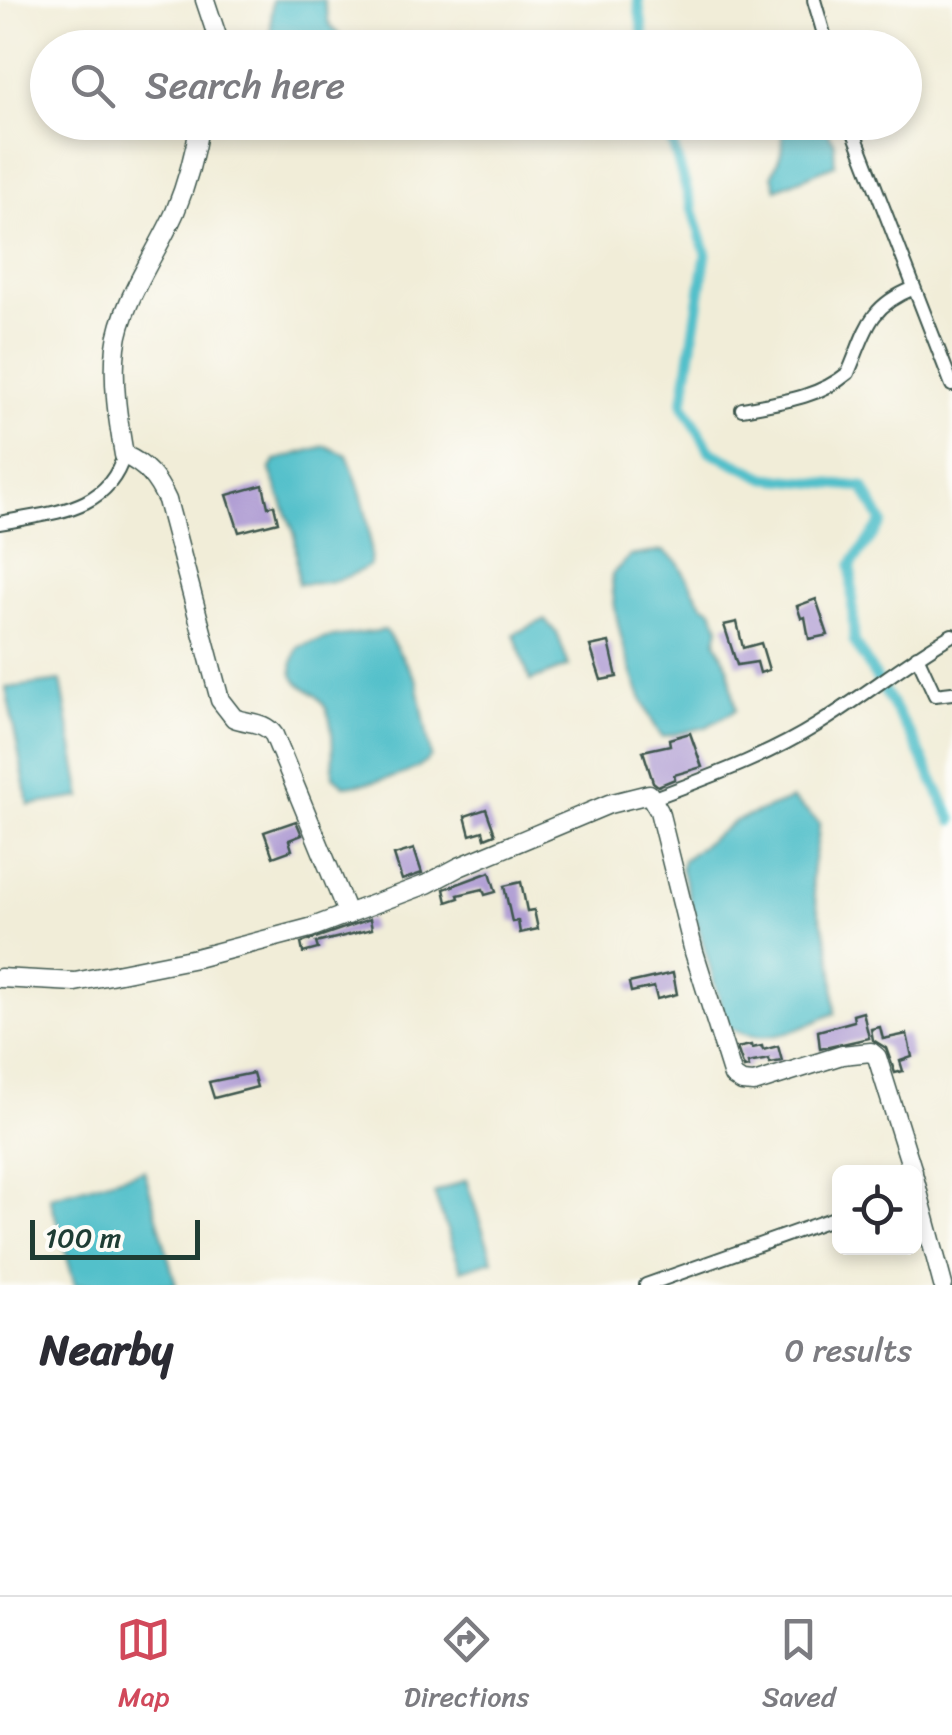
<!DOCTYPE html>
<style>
body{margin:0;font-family:Sriracha,sans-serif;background:#f7f7f7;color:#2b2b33}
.controls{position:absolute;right:30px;bottom:30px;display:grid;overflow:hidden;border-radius:15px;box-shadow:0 5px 15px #0003}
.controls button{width:90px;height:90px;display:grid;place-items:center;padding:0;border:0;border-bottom:2px solid #e1e1e2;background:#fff;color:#2b2b33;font:50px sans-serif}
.scale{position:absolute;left:30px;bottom:25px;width:170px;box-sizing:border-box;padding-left:10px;border:5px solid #1f3d34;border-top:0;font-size:28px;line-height:35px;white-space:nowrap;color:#1f3d34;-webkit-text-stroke:8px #fdfcf7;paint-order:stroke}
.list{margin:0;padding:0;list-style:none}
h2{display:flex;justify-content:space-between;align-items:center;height:130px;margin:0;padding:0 40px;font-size:42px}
h2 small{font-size:32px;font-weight:400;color:#7c7c81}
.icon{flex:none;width:55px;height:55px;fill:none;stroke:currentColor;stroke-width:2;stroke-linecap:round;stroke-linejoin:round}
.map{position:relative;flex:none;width:952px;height:1285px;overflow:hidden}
.search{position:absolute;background:#fff;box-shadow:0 5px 15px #0003;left:30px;right:30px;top:30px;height:110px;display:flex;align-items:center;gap:25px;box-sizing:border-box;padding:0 35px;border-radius:55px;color:#7c7c81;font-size:38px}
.sheet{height:310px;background:#fff}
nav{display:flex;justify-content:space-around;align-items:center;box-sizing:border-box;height:140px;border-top:2px solid #e1e1e2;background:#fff;font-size:28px;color:#7c7c81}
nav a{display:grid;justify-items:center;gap:5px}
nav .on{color:#d1495b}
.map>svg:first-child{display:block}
.water{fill:#52c0ca;stroke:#387e7f;stroke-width:2.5}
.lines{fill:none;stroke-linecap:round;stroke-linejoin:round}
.canal{stroke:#52c0ca;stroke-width:11}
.building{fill:#b19fd4}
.street-casing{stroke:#3e574d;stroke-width:16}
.secondary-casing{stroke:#3e574d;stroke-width:21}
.street{stroke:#fff;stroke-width:12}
.secondary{stroke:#fff;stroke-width:18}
</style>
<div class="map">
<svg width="952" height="1285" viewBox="0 0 952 1285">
<rect width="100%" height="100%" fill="#fdfcf7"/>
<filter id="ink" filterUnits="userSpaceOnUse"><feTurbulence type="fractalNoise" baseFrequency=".01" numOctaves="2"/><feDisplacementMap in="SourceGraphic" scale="20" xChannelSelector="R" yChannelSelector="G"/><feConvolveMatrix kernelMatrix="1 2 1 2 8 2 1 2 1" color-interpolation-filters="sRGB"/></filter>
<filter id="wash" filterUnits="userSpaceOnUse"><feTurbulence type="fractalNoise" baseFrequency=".0048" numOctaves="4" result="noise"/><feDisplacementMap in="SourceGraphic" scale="40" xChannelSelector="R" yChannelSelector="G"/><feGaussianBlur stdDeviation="2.25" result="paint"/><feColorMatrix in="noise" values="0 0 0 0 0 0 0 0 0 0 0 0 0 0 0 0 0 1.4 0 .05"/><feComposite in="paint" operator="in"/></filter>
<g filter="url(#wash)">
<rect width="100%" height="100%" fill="#f1edd8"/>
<g class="water">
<path d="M272,0H324L329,24L345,41L329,47H281L271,33Z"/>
<path d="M776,123H821L834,142L835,165L776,189L772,175C780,156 790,141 776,123Z"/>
<path d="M325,446L347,455C362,491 372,525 370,565C346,580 327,584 298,584L295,535L270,470L276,460Z"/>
<path d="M663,551L677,561L702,604L712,609L719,627L716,641L728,667L736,710L706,727L662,737C636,699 612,620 612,574L630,556Z"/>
<path d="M544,620L557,633L569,666L530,681L514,634Z"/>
<path d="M385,630L417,681L431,757C411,778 373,782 345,786L333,776C332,755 335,731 327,711C315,680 278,693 298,647L327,638Z"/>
<path d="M61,681L82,797L29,805L6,688Z"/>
<path d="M792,799L819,822C820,841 812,859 812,878C813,903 824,924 829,948C834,970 835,991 835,1013C798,1029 766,1049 727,1027L681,868L683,860L735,821Z"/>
<path d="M144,1170L176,1285H75L50,1197Z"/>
<path d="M466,1180L493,1260L461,1270L434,1193Z"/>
</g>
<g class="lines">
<g class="canal">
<path d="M638,0L645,48"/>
<path d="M666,122L706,254L683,404L710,451L766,478L863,487L882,522L851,565L854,641L914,741L952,820"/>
</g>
</g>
<g id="blocks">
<g class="building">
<path d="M263,485L268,507L274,505L278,522L239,532L227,495Z"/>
<path d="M816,599L828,635L809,639L805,617L801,618L797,606Z"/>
<path d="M737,622L743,648L761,643L769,670L760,673L757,662L737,665L724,625Z"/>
<path d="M609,642L617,677L601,680L590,646Z"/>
<path d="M690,733L702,767L674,775L675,779L658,786L653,782L643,751L670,745L669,739Z"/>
<path d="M486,809L495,834L485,838L483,831L470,835L465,816Z"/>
<path d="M296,821L302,835L289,840L292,850L273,857L264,832Z"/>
<path d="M414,849L422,873L402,880L394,855Z"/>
<path d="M490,872L496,892L485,895L483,889L458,895L459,898L447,902L444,889Z"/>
<path d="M521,882L527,911L534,910L538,929L520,933L518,921L512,922L504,886Z"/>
<path d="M370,919L372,929L316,943L318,949L303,953L301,943Z"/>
<path d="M673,973L677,994L657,999L654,987L631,992L629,983Z"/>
<path d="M863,1012L869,1038L820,1049L818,1031L854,1021L853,1015Z"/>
<path d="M880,1027L883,1039L907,1034L912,1057L900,1061L903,1071L895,1073L886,1048L873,1040L871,1029Z"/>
<path d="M751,1045L752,1048L762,1046L763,1050L778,1046L782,1061L770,1063L769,1059L748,1063L749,1067L744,1068L737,1048Z"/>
<path d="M253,1073L257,1087L214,1098L209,1082Z"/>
</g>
</g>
</g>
<g filter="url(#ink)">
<use href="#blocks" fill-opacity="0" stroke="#3e574d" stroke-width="2.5"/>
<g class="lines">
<defs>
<g id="street">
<path d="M814,0L828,48"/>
<path d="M850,122L952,385"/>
<path d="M742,409C780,402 818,398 848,373C866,332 867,307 912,289"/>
<path d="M0,523C51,512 107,513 124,455"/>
<path d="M917,656L935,695L952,693"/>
<path d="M654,798C709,777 766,757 817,725C863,697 905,662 952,635"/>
<path d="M646,1285L840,1216"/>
</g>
<g id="secondary">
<path d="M205,0L221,48"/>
<path d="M200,122C195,153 187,183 175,212C157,253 121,302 116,347C112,382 118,420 124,455C147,465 157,479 167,500L220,700L234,718C249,724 264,721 274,735L348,915"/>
<path d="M0,978L75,982L196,958L310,928L427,884L459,867L609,804L649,794L659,811L694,952L733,1076L742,1082L754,1083L842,1055L871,1052L877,1057L913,1172"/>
<path d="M914,1177L943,1285"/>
</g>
</defs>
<use href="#street" class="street-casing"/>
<use href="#secondary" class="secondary-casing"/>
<use href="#street" class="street"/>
<use href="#secondary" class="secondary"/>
</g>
</g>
</svg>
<div class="controls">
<button><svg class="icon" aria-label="locate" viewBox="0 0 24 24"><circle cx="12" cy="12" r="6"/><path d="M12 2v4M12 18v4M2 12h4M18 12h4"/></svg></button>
</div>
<div class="scale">100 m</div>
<div class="search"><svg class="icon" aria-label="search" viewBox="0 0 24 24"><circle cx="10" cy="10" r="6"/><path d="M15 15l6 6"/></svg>Search here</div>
</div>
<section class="sheet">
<h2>Nearby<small>0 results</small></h2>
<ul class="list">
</ul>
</section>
<nav>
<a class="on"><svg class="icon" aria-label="map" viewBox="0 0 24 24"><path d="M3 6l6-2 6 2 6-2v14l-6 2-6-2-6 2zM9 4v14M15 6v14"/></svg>Map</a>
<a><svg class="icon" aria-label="directions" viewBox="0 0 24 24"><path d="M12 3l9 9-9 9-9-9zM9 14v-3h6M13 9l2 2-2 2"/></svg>Directions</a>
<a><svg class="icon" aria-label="saved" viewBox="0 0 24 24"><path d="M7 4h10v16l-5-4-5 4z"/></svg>Saved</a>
</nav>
